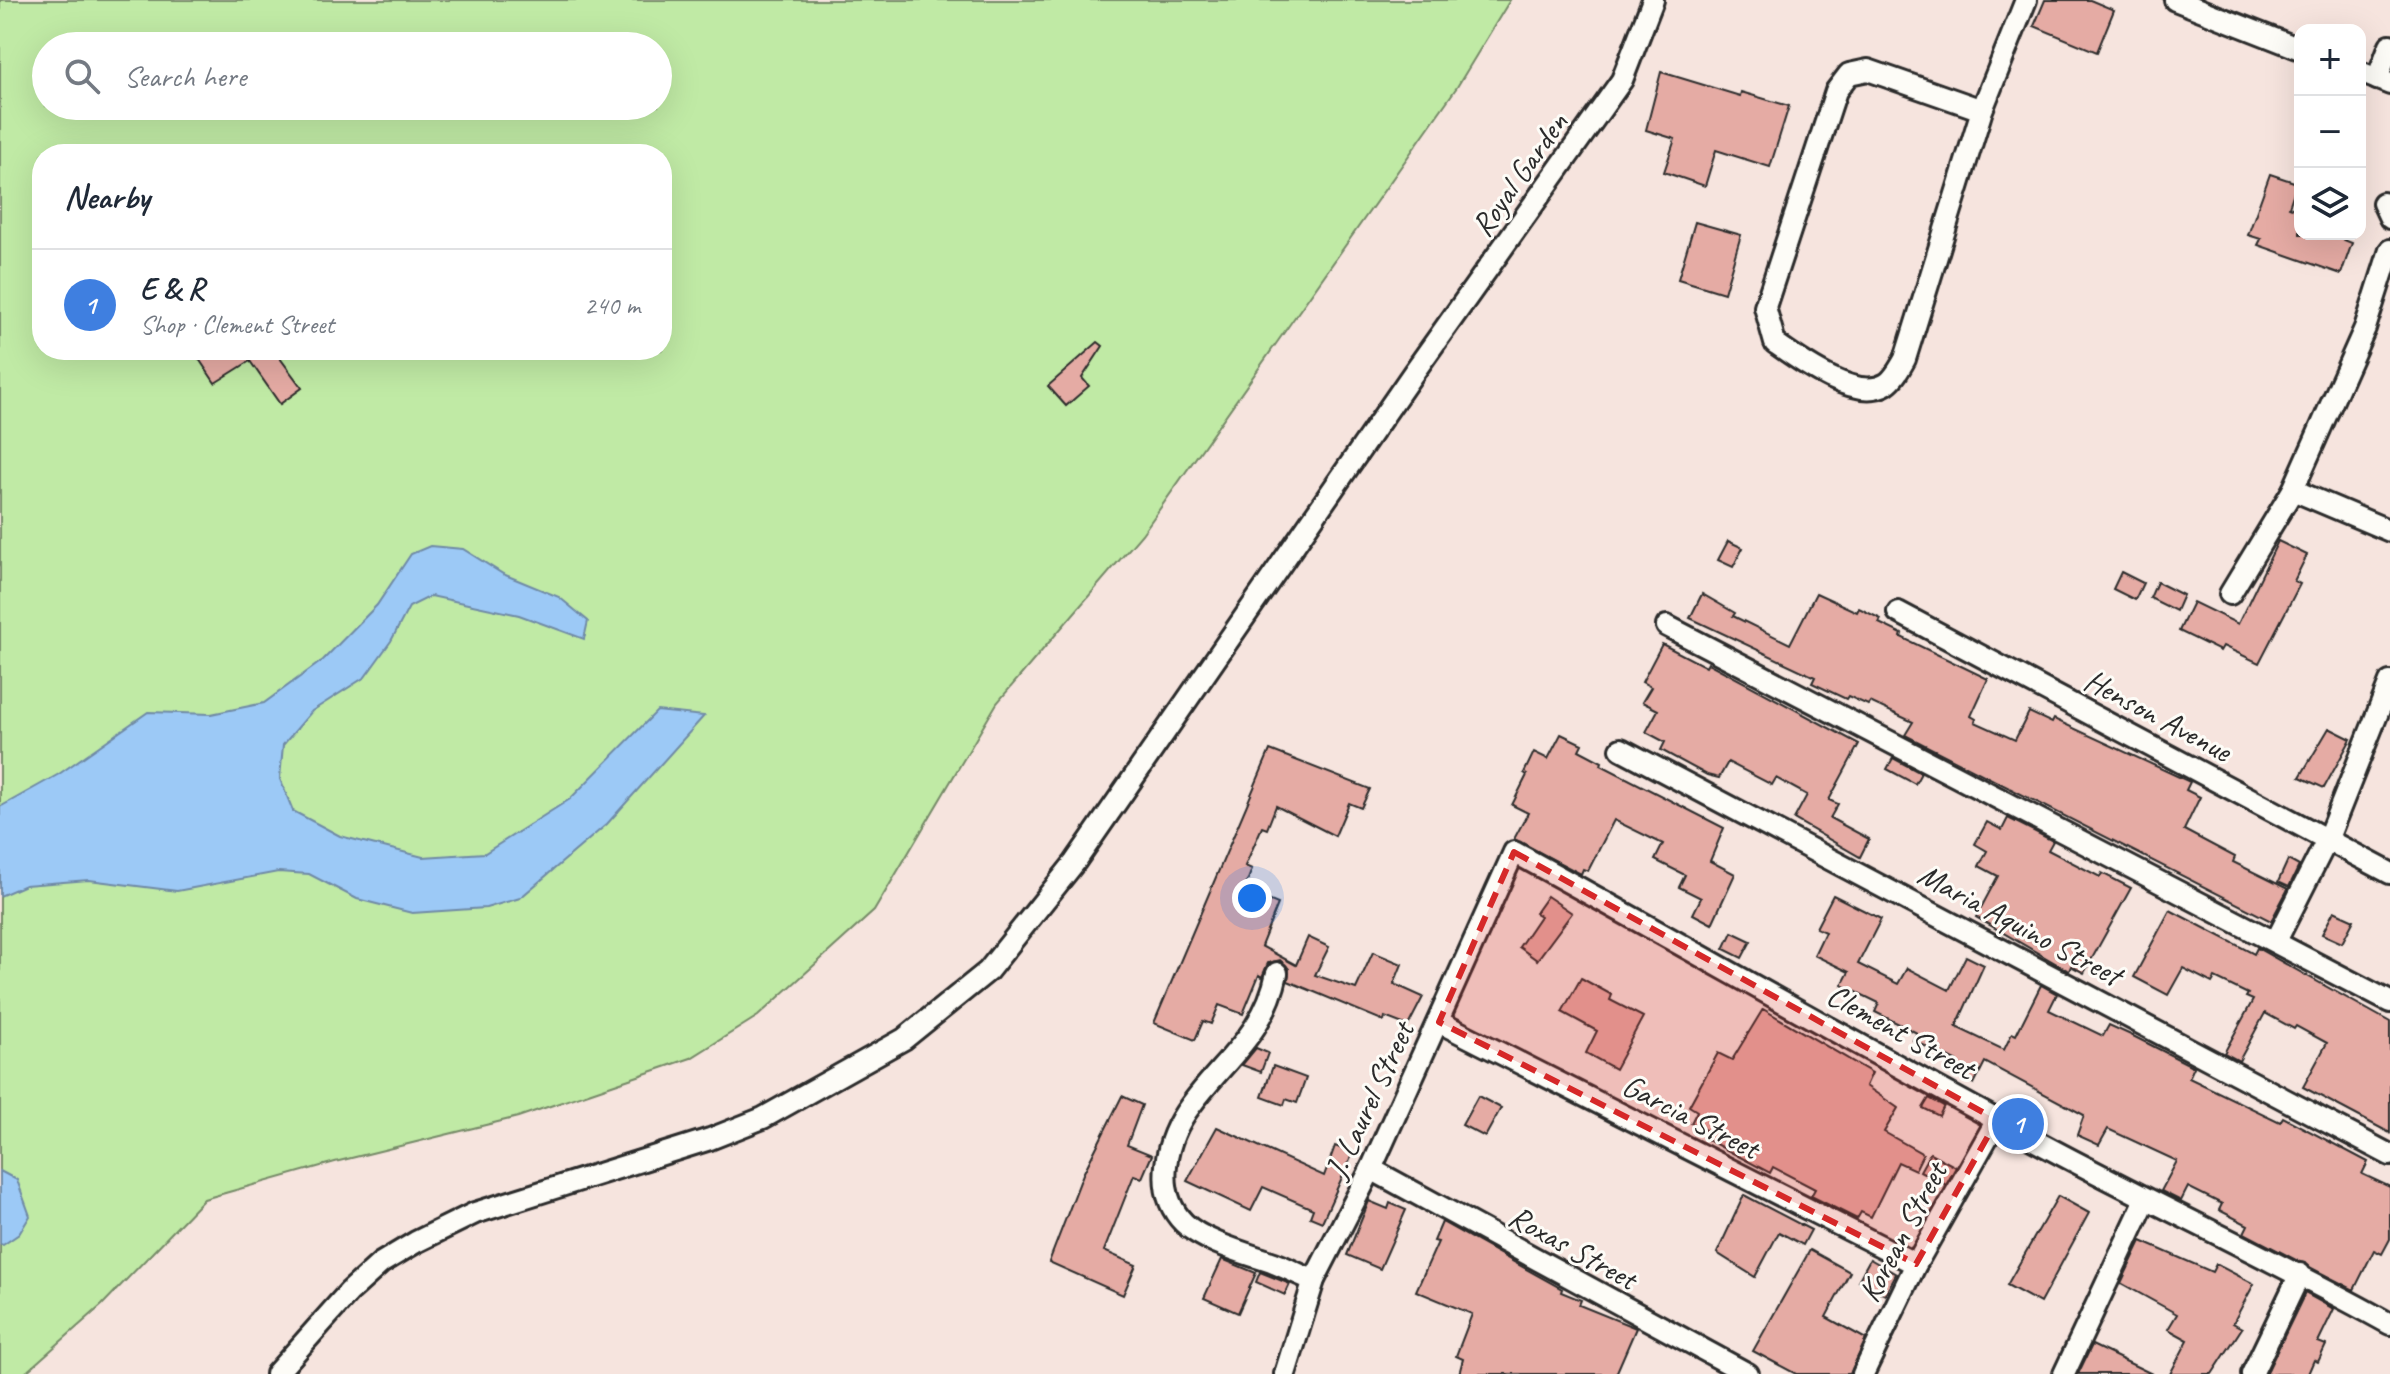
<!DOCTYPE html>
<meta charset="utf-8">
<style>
body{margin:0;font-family:Caveat,sans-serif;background:#f2f2f3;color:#1f2937}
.controls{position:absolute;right:24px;top:24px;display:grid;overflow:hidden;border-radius:16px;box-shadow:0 8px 32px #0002}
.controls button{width:72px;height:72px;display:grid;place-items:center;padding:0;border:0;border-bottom:2px solid #e0e1e3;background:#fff;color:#1f2937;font:40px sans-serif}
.you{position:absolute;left:1252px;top:898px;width:28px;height:28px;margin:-20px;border:6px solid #fff;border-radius:50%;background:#1a73e8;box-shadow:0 0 0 12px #1a73e833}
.badge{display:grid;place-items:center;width:52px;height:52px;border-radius:50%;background:#2563eb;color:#fff;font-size:26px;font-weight:700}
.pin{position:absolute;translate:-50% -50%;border:4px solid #fff;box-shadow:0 2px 8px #0006}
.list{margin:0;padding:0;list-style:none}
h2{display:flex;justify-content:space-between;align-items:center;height:104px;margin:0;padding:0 32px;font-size:34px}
h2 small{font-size:26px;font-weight:400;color:#747a83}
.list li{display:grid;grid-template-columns:52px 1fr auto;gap:24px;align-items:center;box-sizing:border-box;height:112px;padding:0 32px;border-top:2px solid #e0e1e3}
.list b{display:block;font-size:30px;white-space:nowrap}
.list p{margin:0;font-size:26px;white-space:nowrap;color:#747a83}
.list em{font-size:26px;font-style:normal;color:#747a83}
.icon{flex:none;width:44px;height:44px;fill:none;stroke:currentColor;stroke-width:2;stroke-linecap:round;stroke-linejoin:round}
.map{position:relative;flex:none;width:2390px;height:1374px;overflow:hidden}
.search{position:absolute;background:#fff;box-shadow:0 8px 32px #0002;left:32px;top:32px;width:640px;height:88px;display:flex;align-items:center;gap:20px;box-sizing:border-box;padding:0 28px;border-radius:44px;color:#747a83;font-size:30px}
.panel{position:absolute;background:#fff;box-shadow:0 8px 32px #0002;left:32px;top:144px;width:640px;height:216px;border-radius:32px}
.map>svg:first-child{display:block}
.green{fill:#c0eaa5;stroke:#768a68;stroke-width:2;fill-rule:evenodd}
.water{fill:#9cc9f6;stroke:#6f8aa5;stroke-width:2}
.building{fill:#e5aba4;stroke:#2b2b2b;stroke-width:2}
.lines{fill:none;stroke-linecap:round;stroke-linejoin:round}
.street-casing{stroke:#2b2b2b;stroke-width:26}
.street{stroke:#fdfcf7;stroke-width:20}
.marked{fill:#d62828;fill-opacity:0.2;stroke:#d62828;stroke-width:6;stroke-dasharray:16 10;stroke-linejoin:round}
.labels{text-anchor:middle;stroke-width:6;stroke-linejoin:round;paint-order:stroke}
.street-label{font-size:32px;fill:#2b2b2b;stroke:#fdfcf7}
</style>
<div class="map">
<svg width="2390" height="1374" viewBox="0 0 2390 1374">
<rect width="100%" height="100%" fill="#f6e4de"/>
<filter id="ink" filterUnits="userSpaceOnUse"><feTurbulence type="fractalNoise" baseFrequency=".0125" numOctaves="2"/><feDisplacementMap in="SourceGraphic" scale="16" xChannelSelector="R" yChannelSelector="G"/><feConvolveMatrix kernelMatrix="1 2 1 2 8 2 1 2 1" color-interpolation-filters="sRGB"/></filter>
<g filter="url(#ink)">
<path class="green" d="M0,0H1510L1457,87L1142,534L997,703L874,911L758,1016L691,1058L518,1117L335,1162L204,1199L102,1305L24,1374H0ZM46,46H658V106H46ZM42,154H662V350H42Z"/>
<g class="water">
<path d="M430,546L463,549L503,574L559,597L588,621L584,639L519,615L431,596L409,607L391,641L365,677L312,711L283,745L280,779L293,811L340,836L423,857L485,853L570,799L657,711L704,716L607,824L520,898L486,908L412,913L357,899L309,874L278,872L177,891L89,880L25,885L0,896V807L59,774L148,712L211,714L264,703L323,660L377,605L411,554Z"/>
<path d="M0,1171L17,1180L30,1216L19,1234L3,1245L0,1244Z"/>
</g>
<g class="building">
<path d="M2045,0H2090L2114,10L2097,52L2034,26Z"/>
<path d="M1661,72L1740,96L1741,92L1789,106L1770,167L1716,150L1705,186L1664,172L1675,139L1646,130Z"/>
<path d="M2270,174L2297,183L2289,207L2300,211V234H2346L2344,240L2352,243L2341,274L2258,245L2261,239L2248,235Z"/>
<path d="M1695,222L1741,235L1724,293L1678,279Z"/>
<path d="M1098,342L1103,346L1082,378L1089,386L1066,406L1048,386Z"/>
<path d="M193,350H274L302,388L280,404L250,361L215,383Z"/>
<path d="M1728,541L1743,548L1733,567L1718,560Z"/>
<path d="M2278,541L2307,555L2294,581L2300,584L2259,663L2223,646L2220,651L2179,631L2193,602L2238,624Z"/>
<path d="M2121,572L2143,583L2135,600L2113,589Z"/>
<path d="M2157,582L2183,595L2176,611L2150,598Z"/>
<path d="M1816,593L1857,612L1859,608L1881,619L1879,623L1902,634L1901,637L1988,679L1971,716L1976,719L1975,722L2015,740L2029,712L2052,723L2054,719L2190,782L2186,790L2200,797L2184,830L2235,857L2233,862L2288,889L2271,921L1905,735L1913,722L1870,702L1868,705L1848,696L1846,699L1812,683L1815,677L1690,618L1702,594L1735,613L1733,616L1790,644Z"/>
<path d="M1662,644L1706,667L1708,663L1859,744L1829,800L1838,804L1830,818L1869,839L1860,857L1794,819L1807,795L1776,778L1772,785L1728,762L1719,778L1707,775L1661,750L1665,742L1646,732L1658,710L1642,702L1651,687L1642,682Z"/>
<path d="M2329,728L2351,739L2324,788L2300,777Z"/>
<path d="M1561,734L1582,744L1579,750L1602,762L1601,765L1724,828L1710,861L1735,874L1712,924L1693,914L1701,898L1679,887L1685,875L1655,860L1663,844L1614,820L1588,871L1583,869L1581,874L1514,839L1528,813L1512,805L1527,775L1524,773L1534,752L1548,759Z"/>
<path d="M1270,750L1370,789L1361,808L1349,803L1335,836L1276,806L1267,829L1262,827L1245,866L1252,869L1244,890L1278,904L1261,946L1296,965L1308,937L1329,947L1315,975L1356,989L1373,952L1402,964L1394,984L1423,997L1408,1026L1385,1017L1384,1021L1288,981L1289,969L1280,960L1268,963L1262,977L1259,975L1243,1014L1219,1005L1211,1024L1203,1021L1195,1040L1154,1023Z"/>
<path d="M1893,758L1921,773L1915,784L1887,769Z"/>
<path d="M2008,818L2053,841L2048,850L2100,877L2102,873L2131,888L2084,973L2071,966L2069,971L1976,917L1998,876L1979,866L1987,851L1975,844L1987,822L2002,830Z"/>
<path d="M2288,860L2299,866L2289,887L2278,882Z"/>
<path d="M1833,895L1881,919L1858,964L1898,984L1907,968L1949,990L1966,956L1984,965L1956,1027L2004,1050L2012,1033L2016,1035L2041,985L2057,994L2049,1010L2103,1036L2109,1025L2133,1036L2194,1067L2189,1078L2280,1122L2283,1117L2368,1162L2362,1174L2390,1187V1239L2382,1254L2374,1250L2354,1290L2244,1233L2248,1225L2219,1210L2222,1204L2188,1187L2181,1201L2161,1191L2177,1161L2108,1129L2099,1145L2077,1135L2084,1115L1985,1062L1974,1084L1951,1072L1957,1062L1913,1040L1917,1033L1875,1012L1879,1003L1842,985L1849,972L1814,955L1825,932L1816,928Z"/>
<path d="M1547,896L1572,913L1537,960L1519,947L1540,916L1535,913Z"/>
<path d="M2170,910L2254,954L2257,948L2390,1022V1133L2303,1087L2327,1043L2296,1026L2294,1029L2265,1013L2239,1061L2224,1053L2253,1000L2246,997L2248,994L2215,978L2212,983L2183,968L2168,995L2134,977Z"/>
<path d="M2334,911L2354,920L2342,943L2322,934Z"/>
<path d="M1732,932L1751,941L1742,958L1724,949Z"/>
<path d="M1581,978L1612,995L1610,1000L1643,1017L1615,1069L1586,1053L1597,1031L1562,1012Z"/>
<path d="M1763,1009L1872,1073L1866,1086L1898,1108L1884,1132L1923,1154L1915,1170L1898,1162L1871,1217L1861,1212L1857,1219L1811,1196L1815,1189L1773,1167L1770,1173L1704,1138L1707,1131L1691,1123L1697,1111L1689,1106L1718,1053L1732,1060Z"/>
<path d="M1256,1048L1268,1053L1261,1072L1242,1065Z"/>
<path d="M1273,1066L1306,1078L1297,1103L1286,1099L1284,1105L1262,1097Z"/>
<path d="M1122,1096L1142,1105L1127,1145L1152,1155L1142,1178L1134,1175L1104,1251L1136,1265L1123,1295L1049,1262L1083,1174Z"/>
<path d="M1478,1096L1501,1108L1485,1137L1462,1125Z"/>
<path d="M1929,1098L1944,1106L1939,1116L1923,1108Z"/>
<path d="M1217,1127L1324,1176L1335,1146L1353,1153L1322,1222L1310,1217L1313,1209L1263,1187L1251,1211L1187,1181Z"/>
<path d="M1930,1153L1956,1167L1946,1185L1920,1171Z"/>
<path d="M1744,1195L1811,1230L1803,1245L1779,1232L1755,1277L1717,1253Z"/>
<path d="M2058,1196L2089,1213L2040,1303L2007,1285Z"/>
<path d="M1369,1201L1388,1209L1390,1203L1406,1210L1380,1269L1347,1255Z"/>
<path d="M1442,1222L1562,1289L1561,1292L1581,1300L1579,1305L1636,1328L1616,1374H1459L1463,1359L1456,1356L1472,1314L1416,1291L1438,1242L1434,1241Z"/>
<path d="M2141,1241L2212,1272L2216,1264L2254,1284L2233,1323L2242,1328L2212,1374H2170L2188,1340L2168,1329L2177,1314L2121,1283Z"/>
<path d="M1810,1250L1850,1272L1826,1317L1866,1339L1850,1374H1796L1753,1351Z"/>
<path d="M1222,1259L1256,1273L1238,1313L1204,1298Z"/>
<path d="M1870,1259L1896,1274L1885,1295L1858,1281Z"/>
<path d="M1260,1272L1290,1284L1285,1295L1256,1282Z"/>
<path d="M2305,1293L2334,1309L2318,1342L2326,1345L2318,1362L2314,1360L2308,1374H2266Z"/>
<path d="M2092,1345L2152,1374H2078Z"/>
</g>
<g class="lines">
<defs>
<g id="street">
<path d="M2175,0L2300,49"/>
<path d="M2360,72L2390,84"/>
<path d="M2377,79L2390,45"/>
<path d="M1982,110L1868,70L1849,74L1836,91L1765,307L1775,343C1799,360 1856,402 1886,384C1894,379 1900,368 1905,359L1982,110L2026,0"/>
<path d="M2383,203L2390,218"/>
<path d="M2293,490L2365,328L2390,250"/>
<path d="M2230,594L2293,490L2390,531"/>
<path d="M1898,612L2390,873"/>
<path d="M1667,626L2390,1002"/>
<path d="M1621,749L2390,1155"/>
<path d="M2276,941L2328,838L2390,682"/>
<path d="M1277,973C1265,1033 1225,1059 1191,1105C1166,1138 1152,1191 1184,1223C1203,1242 1249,1254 1274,1263C1288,1268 1300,1276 1314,1280"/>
<path d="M1439,1022L1916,1264"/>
<path d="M1371,1169L1748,1374"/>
<path d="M276,1374L349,1292L381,1263L416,1242L475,1213L710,1139L763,1118L904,1039L988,971L1075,862L1414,372L1622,80L1653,0"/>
<path d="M1285,1374L1314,1280L1371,1169L1514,852C1691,949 1867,1051 2045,1146C2159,1207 2277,1261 2390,1324"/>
<path d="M1863,1374L1916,1264L1997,1120"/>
<path d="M2064,1374L2146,1199"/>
<path d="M2252,1374L2300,1274"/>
</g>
</defs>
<use href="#street" class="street-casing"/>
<use href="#street" class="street"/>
</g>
</g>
<path class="marked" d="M1514,852L1997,1120L1916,1264L1439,1022Z"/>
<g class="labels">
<g class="street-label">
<text transform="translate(1519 174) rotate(-55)" y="11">Royal Garden</text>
<text transform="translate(2158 715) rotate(28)" y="11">Henson Avenue</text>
<text transform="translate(2020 924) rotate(28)" y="11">Maria Aquino Street</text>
<text transform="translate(1901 1031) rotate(29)" y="11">Clement Street</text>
<text transform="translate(1369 1100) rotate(-65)" y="11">J. Laurel Street</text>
<text transform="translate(1691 1116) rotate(27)" y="11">Garcia Street</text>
<text transform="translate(1902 1232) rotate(-62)" y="11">Korean Street</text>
<text transform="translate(1573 1247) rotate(29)" y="11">Roxas Street</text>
</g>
</g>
</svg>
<div class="controls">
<button>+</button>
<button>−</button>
<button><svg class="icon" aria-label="layers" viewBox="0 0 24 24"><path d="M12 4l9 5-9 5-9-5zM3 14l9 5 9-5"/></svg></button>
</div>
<div class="you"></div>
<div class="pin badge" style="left:2018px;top:1124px;background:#3f7fe0">1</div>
<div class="search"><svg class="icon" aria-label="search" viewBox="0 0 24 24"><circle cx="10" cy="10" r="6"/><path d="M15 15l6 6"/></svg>Search here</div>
<section class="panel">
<h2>Nearby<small></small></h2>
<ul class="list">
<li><span class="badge" style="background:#3f7fe0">1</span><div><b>E &amp; R</b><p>Shop · Clement Street</p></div><em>240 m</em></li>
</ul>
</section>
</div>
